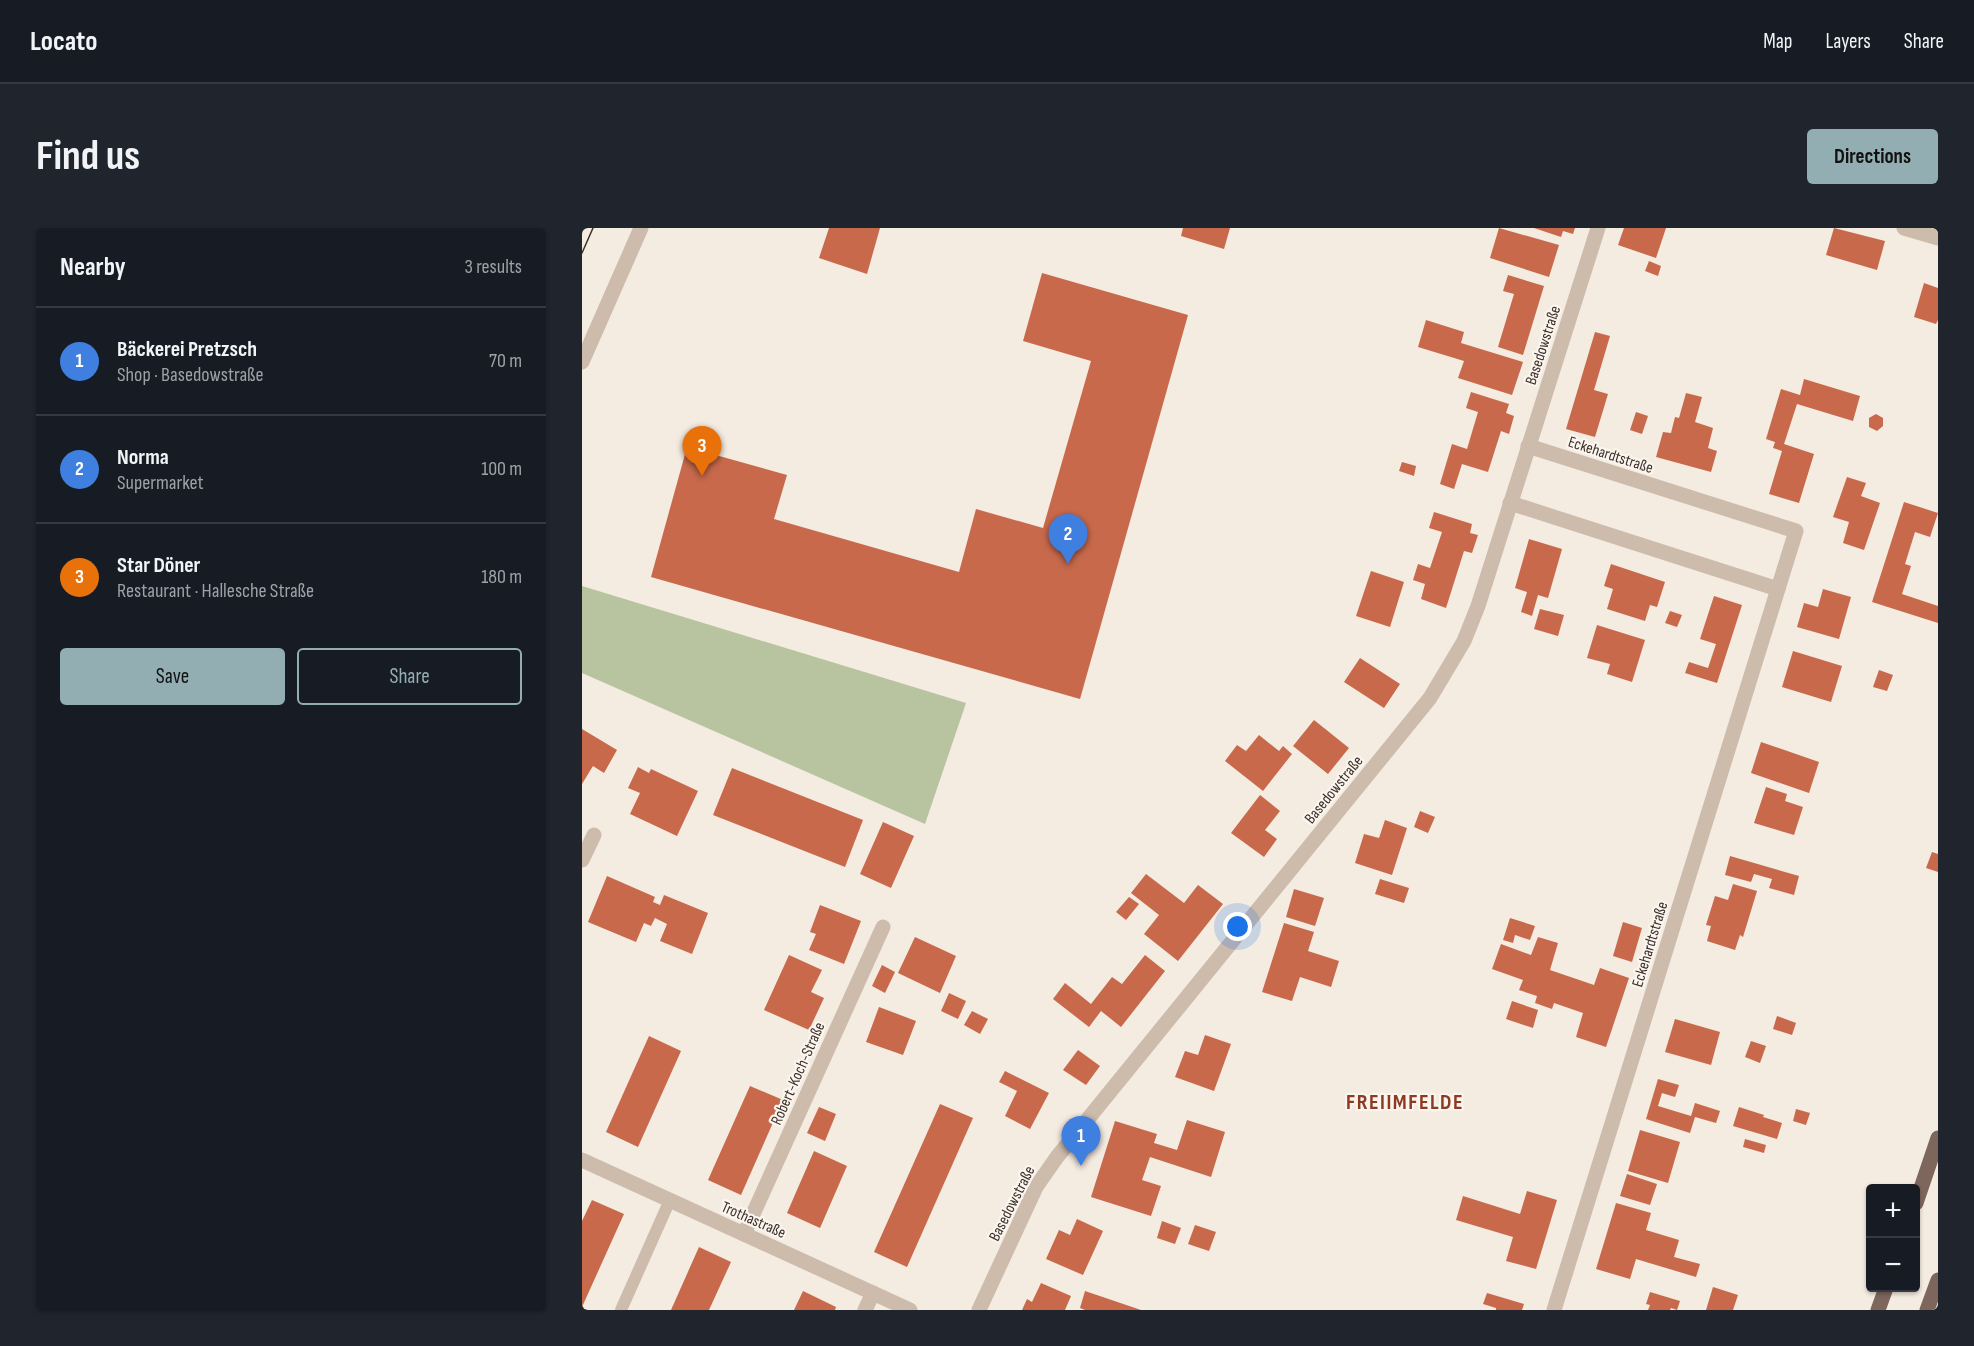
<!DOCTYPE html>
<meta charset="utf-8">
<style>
body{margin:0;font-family:"Sofia Sans Condensed",sans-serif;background:#20242c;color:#f1f3f6}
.controls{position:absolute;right:18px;bottom:18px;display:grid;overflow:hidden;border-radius:6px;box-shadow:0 2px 4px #0004}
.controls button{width:54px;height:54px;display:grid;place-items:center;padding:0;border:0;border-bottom:2px solid #363941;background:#171b24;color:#f1f3f6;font:30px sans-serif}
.you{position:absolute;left:656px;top:699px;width:21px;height:21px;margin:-15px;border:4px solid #fff;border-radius:50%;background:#1a73e8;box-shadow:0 0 0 9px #1a73e833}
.badge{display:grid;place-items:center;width:39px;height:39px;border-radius:50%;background:#92aeb2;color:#fff;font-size:20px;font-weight:700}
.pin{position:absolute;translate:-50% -50px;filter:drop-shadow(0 2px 3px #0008)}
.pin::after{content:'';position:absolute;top:32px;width:21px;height:18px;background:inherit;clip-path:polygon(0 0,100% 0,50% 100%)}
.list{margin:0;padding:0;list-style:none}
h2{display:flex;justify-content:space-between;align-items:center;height:78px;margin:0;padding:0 24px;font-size:26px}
h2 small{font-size:20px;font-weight:400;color:#9ea1a6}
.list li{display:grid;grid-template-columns:39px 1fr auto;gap:18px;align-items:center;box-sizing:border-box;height:108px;padding:0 24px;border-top:2px solid #363941}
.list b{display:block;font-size:22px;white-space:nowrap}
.list p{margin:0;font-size:20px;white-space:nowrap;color:#9ea1a6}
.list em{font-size:20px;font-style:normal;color:#9ea1a6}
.actions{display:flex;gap:12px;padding:18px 24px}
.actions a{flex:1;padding:14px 0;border:2px solid #92aeb2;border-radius:6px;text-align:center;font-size:21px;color:#92aeb2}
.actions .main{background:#92aeb2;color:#111}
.map{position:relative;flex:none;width:1356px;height:1082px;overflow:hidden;border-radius:6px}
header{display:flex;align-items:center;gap:36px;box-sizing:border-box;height:84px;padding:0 30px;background:#171b24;border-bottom:2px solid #363941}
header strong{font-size:28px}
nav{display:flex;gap:33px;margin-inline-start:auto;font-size:21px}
.intro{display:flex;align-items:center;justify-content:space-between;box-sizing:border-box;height:144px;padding:0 36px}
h1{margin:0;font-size:42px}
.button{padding:15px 27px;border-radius:6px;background:#92aeb2;color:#111;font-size:21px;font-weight:700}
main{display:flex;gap:36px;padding:0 36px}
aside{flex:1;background:#171b24;border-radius:6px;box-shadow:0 2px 4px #0004}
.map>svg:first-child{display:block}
.green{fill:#b8c4a0}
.building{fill:#c8694b}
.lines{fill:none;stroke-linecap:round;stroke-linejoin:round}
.service{stroke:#cdbbac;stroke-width:12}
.minor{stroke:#cdbbac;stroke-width:15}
.tertiary{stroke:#cdbbac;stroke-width:15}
.primary{stroke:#7d675c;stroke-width:15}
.tram{stroke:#3b302b;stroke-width:1.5}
.labels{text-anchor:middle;stroke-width:4.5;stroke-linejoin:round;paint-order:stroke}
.street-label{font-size:16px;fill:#3b302b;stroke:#fbf5ee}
.district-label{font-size:22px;font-weight:bold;letter-spacing:1.5px;fill:#8c3b22;stroke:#fbf5ee}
</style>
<header>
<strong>Locato</strong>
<nav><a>Map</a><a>Layers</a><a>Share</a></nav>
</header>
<div class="intro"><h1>Find us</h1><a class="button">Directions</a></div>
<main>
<aside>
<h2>Nearby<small>3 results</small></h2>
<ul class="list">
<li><span class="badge" style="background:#3f7fe0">1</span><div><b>Bäckerei Pretzsch</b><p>Shop · Basedowstraße</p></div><em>70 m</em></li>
<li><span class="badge" style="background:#3f7fe0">2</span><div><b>Norma</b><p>Supermarket</p></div><em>100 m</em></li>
<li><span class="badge" style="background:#e8710a">3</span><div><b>Star Döner</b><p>Restaurant · Hallesche Straße</p></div><em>180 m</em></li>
</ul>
<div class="actions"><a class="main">Save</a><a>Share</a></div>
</aside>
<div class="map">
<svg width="1356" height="1082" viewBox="0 0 1356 1082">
<rect width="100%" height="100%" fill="#f4ebe1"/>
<path class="green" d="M0,358L384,475L343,596L0,445Z"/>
<g class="building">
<path d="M247,0H298L285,46L237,30Z"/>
<path d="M601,0H648L642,21L599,8Z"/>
<path d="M917,0L977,17L967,49L908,30Z"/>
<path d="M952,0H993L991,6L981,3L979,9Z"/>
<path d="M1042,0H1084L1074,30L1036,17Z"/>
<path d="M1252,0L1303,13L1295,42L1244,27Z"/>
<path d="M1067,33L1079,38L1076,48L1063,43Z"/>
<path d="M460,45L606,87L498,471L69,349L105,219L205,247L192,291L377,344L394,281L461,300L509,133L441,113Z"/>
<path d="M926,47L962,58L941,127L916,119L932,66L921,63Z"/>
<path d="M1342,55L1356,60V92L1354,96L1332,89Z"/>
<path d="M844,92L882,104L879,115L941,134L930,167L876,150L882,133L836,119Z"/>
<path d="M1013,104L1028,108L1012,162L1026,166L1013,209L984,201Z"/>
<path d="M1222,151L1278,168L1271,193L1215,176L1202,216L1232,226L1217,275L1187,266L1200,223L1191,220L1193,214L1184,211L1199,161L1218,167Z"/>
<path d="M889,164L927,176L924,185L932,188L927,206L919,203L906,244L880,236L872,261L858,256L870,216L885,221L896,184L884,180Z"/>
<path d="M1104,165L1120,169L1113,194L1131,200L1126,220L1135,223L1129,244L1074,229L1081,204L1089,205L1093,189L1097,190Z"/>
<path d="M1054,184L1066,188L1060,206L1048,202Z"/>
<path d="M1294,186L1301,190V198L1295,203L1287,199V190Z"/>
<path d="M820,234L834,238L832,248L817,243Z"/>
<path d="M1265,249L1284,255L1279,268L1298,275L1282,322L1261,315L1267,294L1251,289Z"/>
<path d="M1322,274L1356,285L1348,309L1333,304L1323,336L1329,338L1320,366L1356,378V395L1290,374Z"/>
<path d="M852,284L890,296L888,305L896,307L890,325L882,323L864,380L839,371L843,356L831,352L836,336L848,340L860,304L847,300Z"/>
<path d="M947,311L980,321L966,370L956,367L950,388L939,384L945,364L933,360Z"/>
<path d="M1029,336L1083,354L1075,379L1068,377L1063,393L1025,381L1031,361L1022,358Z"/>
<path d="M789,343L822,354L808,399L774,388Z"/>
<path d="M1241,361L1269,369L1257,411L1215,399L1222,375L1236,379Z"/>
<path d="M1132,368L1160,377L1135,455L1103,445L1107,434L1126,440L1134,416L1118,411Z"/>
<path d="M958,381L982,387L976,408L952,401Z"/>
<path d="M1088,383L1100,387L1095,399L1083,395Z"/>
<path d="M1015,397L1063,412L1050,454L1025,446L1028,436L1005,430Z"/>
<path d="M1211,423L1260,438L1249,474L1200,459Z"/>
<path d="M778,430L818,456L802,480L762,454Z"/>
<path d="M1297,442L1311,447L1305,463L1291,459Z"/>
<path d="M732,492L767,520L746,546L711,518Z"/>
<path d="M0,501L35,522L22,545L11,538L0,556Z"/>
<path d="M677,507L697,523L701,518L710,526L681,563L643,533L655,517L664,523Z"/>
<path d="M1179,514L1237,534L1227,565L1169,545Z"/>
<path d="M56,539L67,545L69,541L116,563L95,608L48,586L58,565L46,560Z"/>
<path d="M150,540L281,592L263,639L131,587Z"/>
<path d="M1184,559L1205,566L1203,573L1221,579L1212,607L1172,595Z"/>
<path d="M678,567L698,583L683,602L695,611L682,629L649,605Z"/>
<path d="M838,583L853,589L846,605L832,599Z"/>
<path d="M803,592L825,600L810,647L773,635L782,606L797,610Z"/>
<path d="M301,594L332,608L309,660L278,646Z"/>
<path d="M1350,624L1356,626V644L1344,640Z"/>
<path d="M1148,628L1217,648L1212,667L1187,660L1190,651L1172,646L1169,654L1143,647Z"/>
<path d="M564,646L602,675L616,657L641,676L596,733L562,706L577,687L549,665Z"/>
<path d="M25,648L73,669L71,674L78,677L82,667L126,685L110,726L78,713L85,696L73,690L69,698L62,695L54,714L6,694Z"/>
<path d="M798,651L827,660L822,675L793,666Z"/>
<path d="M1151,656L1175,663L1161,709L1158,707L1153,722L1125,713L1129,698L1124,697L1133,668L1146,672Z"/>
<path d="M712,661L742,670L733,698L704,689Z"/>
<path d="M547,669L557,676L544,692L534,684Z"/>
<path d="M238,677L279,693L262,736L227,722L234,706L228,704Z"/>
<path d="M928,690L953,698L948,712L933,707L931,715L921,712Z"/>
<path d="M1041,694L1060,700L1050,734L1031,728Z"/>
<path d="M702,695L732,704L726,723L757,733L749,759L718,749L710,773L680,764Z"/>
<path d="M333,709L374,728L358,765L316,745Z"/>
<path d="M956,709L976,715L968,742L1012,757L1018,740L1047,750L1024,819L994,809L1001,785L972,775L970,781L953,775L955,768L937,762L941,752L910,741L919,716L949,727Z"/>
<path d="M207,727L240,742L229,764L242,770L227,802L182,782Z"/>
<path d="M563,727L583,743L539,799L519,783L507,799L471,771L483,755L509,776L530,749L540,756Z"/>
<path d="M300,737L313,744L303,765L290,758Z"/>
<path d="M367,765L384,773L376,791L359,783Z"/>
<path d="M930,773L956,782L951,800L924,791Z"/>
<path d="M297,779L334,793L321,827L284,814Z"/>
<path d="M390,783L406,791L398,806L382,797Z"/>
<path d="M1195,788L1214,795L1210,807L1191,801Z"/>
<path d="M1093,791L1138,804L1129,837L1083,824Z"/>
<path d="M623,807L649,816L632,863L593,849L603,823L616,827Z"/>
<path d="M67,808L99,823L56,919L24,904Z"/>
<path d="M1169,813L1184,818L1178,835L1163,829Z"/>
<path d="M496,822L518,838L504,857L481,842Z"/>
<path d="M423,843L467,865L448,901L423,888L435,863L417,854Z"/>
<path d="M1076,851L1097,857L1093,869L1080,865L1076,878L1109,888L1113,875L1138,883L1134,895L1113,889L1108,905L1064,891Z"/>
<path d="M168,858L201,872L159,967L126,952Z"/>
<path d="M358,876L391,890L325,1039L292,1024Z"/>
<path d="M237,879L254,886L243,913L225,905Z"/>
<path d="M1157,879L1182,887L1181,889L1200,895L1195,911L1151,898Z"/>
<path d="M1214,881L1228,885L1224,897L1211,893Z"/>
<path d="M605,892L643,904L629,949L568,929L560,952L579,958L569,988L509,969L533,893L575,906L572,915L595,922Z"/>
<path d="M1058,902L1098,914L1086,955L1046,943Z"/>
<path d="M1163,911L1184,917L1182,925L1161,919Z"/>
<path d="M232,923L265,938L238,1000L205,985Z"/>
<path d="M1045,946L1075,956L1068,977L1038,968Z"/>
<path d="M945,963L975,972L954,1041L924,1033L931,1009L874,992L881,968L938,986Z"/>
<path d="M10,972L42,986L0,1079V993Z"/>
<path d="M1034,975L1069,985L1064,1002L1097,1012L1092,1029L1118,1036L1114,1049L1054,1031L1048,1051L1014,1041Z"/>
<path d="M495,991L521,1003L501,1047L464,1031L477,1002L488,1007Z"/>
<path d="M580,993L599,1000L593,1016L575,1010Z"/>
<path d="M613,997L634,1004L627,1023L606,1016Z"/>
<path d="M117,1019L149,1034L127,1082H89Z"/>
<path d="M459,1055L489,1068L483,1082H440L445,1071L450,1074Z"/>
<path d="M1131,1059L1156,1067L1151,1082H1124Z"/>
<path d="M221,1063L254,1079L253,1082H212Z"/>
<path d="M503,1063L559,1082H503L498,1080Z"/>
<path d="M1068,1064L1098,1073L1095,1082L1089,1080L1088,1082H1066L1068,1077L1064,1076Z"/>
<path d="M905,1065L942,1076L940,1082H914V1080L901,1076Z"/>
</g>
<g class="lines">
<path class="service" d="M39,1082L88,972"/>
<g class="minor">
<path d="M1322,0L1356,10"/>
<path d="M946,218L1214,303L972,1082"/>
<path d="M928,275L1196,361"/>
<path d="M0,632L12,607"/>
<path d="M0,932L328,1082"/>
<path d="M162,1006L301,699"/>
<path d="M283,1082L291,1065"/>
<path d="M397,1082L454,959L475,929L848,470L882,413L896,378L1016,0"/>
</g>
<path class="tertiary" d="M0,134L59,0"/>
<g class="primary">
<path d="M1334,975L1356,910"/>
<path d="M1296,1082L1304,1060"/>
<path d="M1345,1082L1356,1052"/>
</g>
<path class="tram" d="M0,25L11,0"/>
</g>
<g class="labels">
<g class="street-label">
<text transform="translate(960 117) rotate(-72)" y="6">Basedowstraße</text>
<text transform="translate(1029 226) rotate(18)" y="6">Eckehardtstraße</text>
<text transform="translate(751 561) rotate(-51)" y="6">Basedowstraße</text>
<text transform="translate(1067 716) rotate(-73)" y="6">Eckehardtstraße</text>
<text transform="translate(215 845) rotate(-66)" y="6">Robert-Koch-Straße</text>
<text transform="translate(429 975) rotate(-63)" y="6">Basedowstraße</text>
<text transform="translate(172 991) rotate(24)" y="6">Trothastraße</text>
</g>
<g class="district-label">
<text x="823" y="881">FREIIMFELDE</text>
</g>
</g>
</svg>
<div class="controls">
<button>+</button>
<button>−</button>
</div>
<div class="you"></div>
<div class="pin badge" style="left:499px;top:938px;background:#3f7fe0">1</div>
<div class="pin badge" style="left:486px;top:336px;background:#3f7fe0">2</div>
<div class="pin badge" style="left:120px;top:248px;background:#e8710a">3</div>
</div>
</main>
